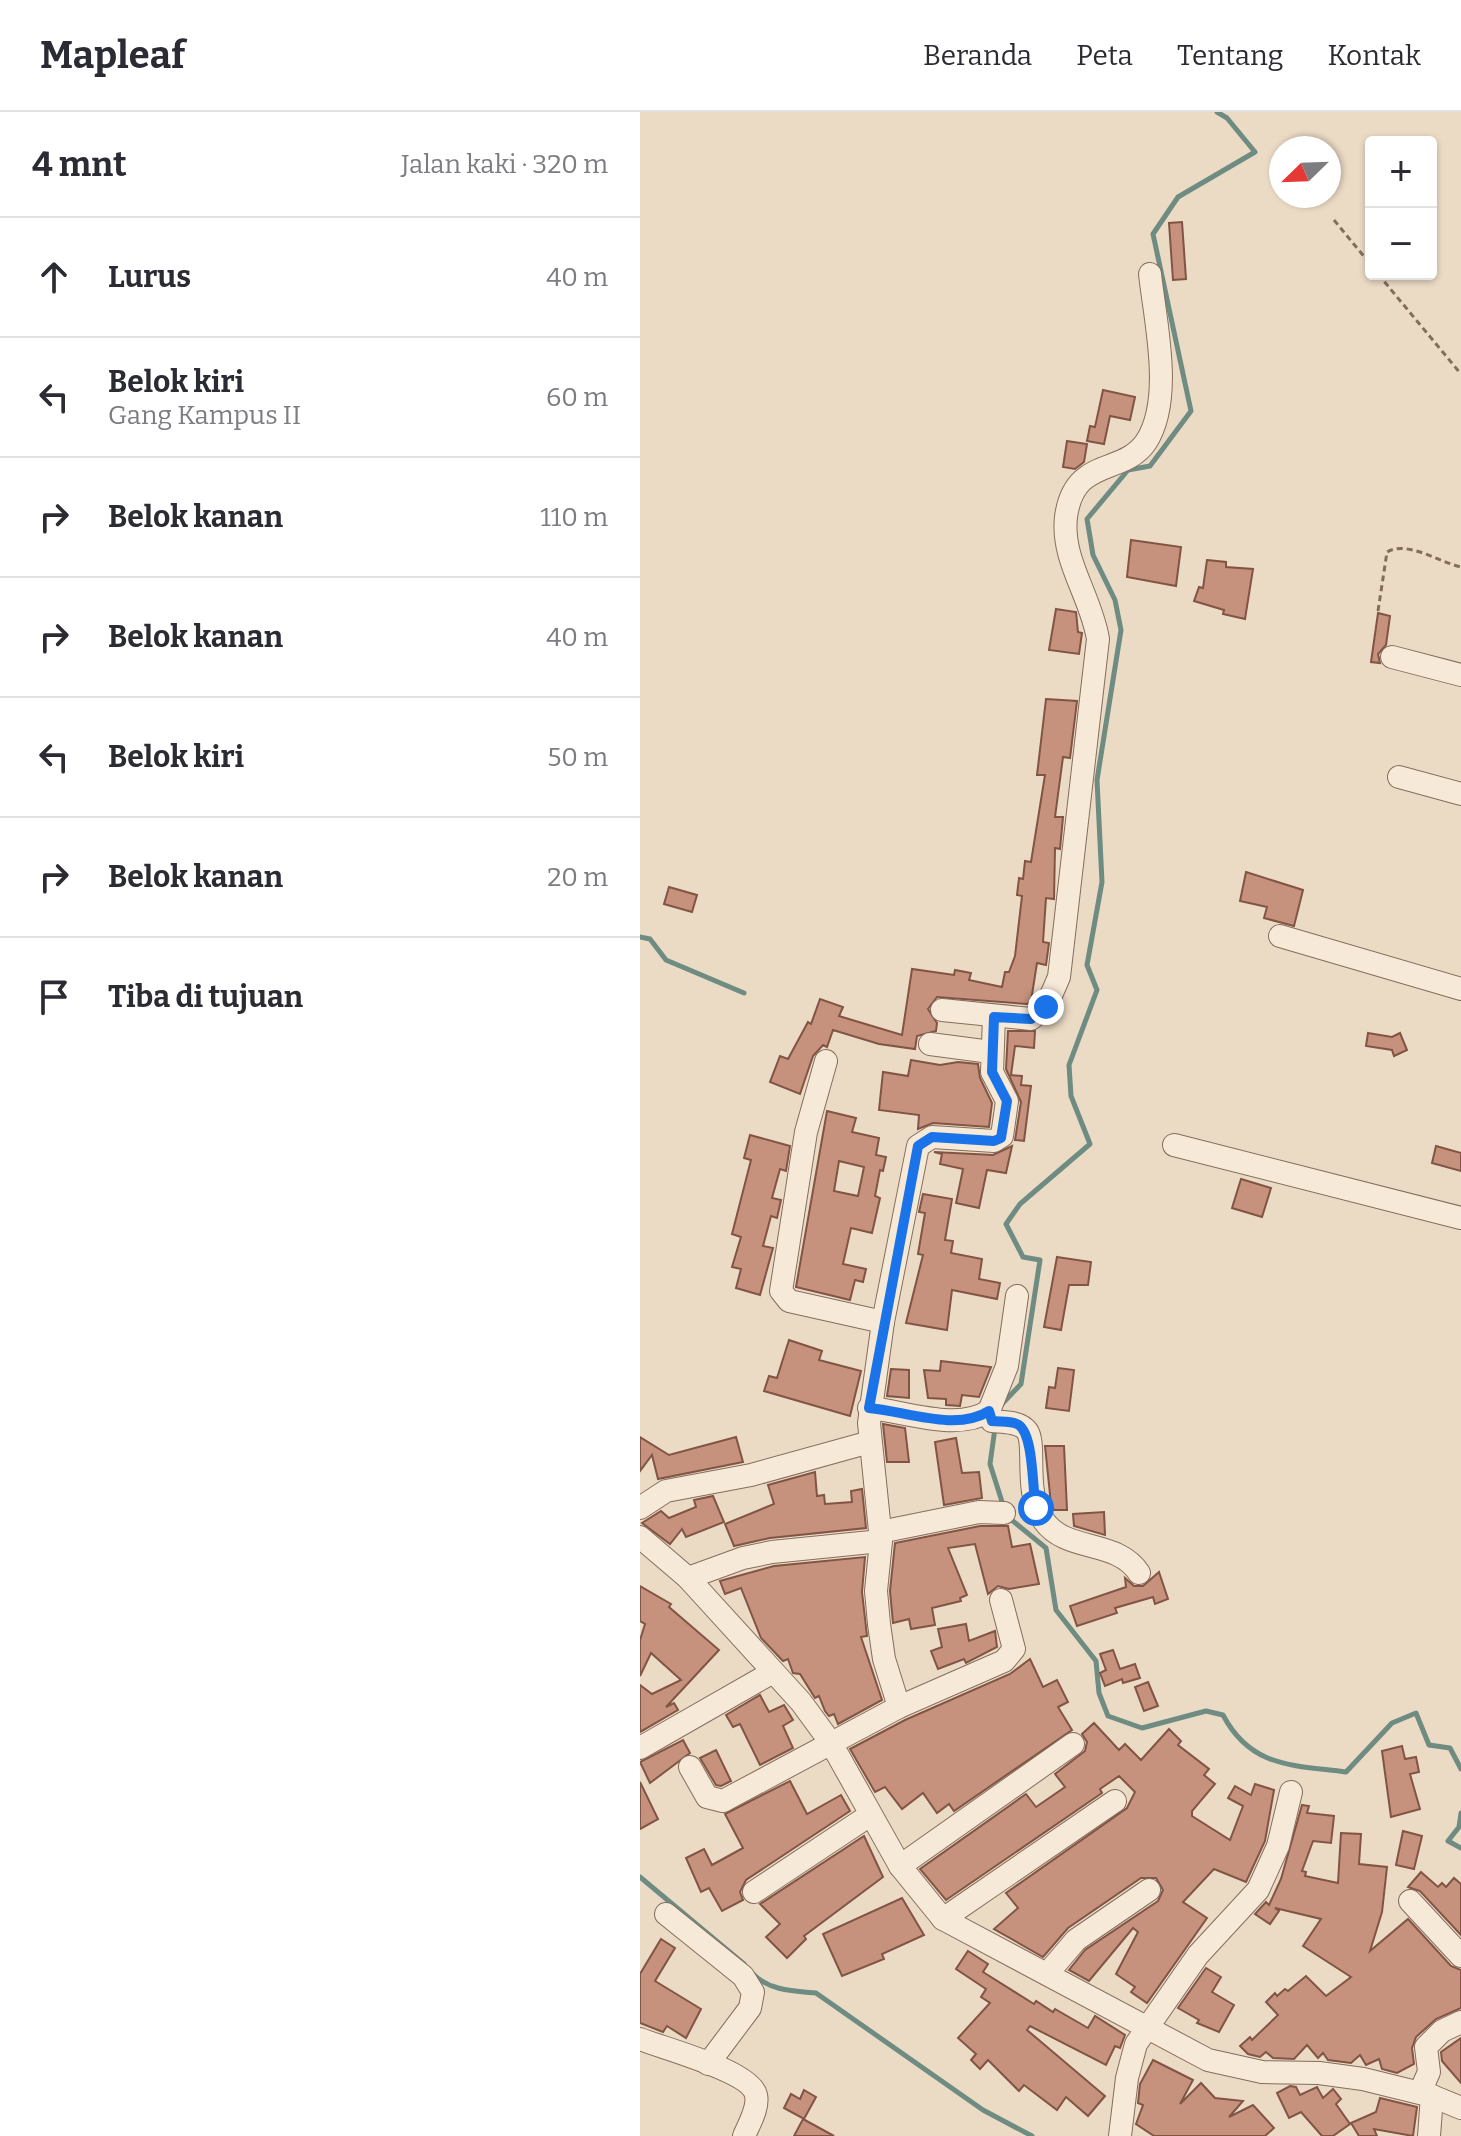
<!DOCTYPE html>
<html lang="id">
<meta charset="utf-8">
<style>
body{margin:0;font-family:Bitter,serif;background:#f7f7f7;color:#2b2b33}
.controls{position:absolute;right:24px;top:24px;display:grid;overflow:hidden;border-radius:8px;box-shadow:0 2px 6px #0004}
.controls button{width:72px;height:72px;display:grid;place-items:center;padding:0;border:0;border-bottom:2px solid #e1e1e2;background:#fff;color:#2b2b33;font:40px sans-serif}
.compass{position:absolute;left:629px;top:24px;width:72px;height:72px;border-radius:50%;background:#fff;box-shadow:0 2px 6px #0004;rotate:247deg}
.stop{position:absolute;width:24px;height:24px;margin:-18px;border:6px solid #1a73e8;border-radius:50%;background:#fff}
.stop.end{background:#1a73e8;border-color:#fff;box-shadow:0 2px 8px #0008}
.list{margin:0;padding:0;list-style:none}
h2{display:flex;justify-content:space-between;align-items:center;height:104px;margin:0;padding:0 32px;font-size:34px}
h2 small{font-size:26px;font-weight:400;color:#7c7c81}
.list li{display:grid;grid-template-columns:52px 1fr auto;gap:24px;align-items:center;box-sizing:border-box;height:120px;padding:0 32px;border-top:2px solid #e1e1e2}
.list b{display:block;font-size:30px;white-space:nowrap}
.list p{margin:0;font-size:26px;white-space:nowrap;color:#7c7c81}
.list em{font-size:26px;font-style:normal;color:#7c7c81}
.icon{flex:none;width:44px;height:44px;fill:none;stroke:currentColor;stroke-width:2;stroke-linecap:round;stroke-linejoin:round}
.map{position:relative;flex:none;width:821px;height:2024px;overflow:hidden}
header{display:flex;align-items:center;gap:48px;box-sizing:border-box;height:112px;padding:0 40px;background:#fff;border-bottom:2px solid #e1e1e2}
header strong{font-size:38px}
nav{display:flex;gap:44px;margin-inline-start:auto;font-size:28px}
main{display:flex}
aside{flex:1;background:#fff}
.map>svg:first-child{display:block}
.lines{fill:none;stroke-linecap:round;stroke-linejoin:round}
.stream{stroke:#6e8c81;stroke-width:5}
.building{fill:#c6927d;stroke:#825444;stroke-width:2;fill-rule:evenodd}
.minor-casing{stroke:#856d5c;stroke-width:24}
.path{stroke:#856d5c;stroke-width:3;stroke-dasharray:6 4;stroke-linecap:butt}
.minor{stroke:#f6e9d8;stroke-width:22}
.route{stroke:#1a73e8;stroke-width:10}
</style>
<header>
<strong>Mapleaf</strong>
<nav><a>Beranda</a><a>Peta</a><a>Tentang</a><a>Kontak</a></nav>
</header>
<main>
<aside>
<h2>4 mnt<small>Jalan kaki · 320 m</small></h2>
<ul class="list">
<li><svg class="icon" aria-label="ahead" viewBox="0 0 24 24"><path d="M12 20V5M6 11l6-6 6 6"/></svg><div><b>Lurus</b></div><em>40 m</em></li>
<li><svg class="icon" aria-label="left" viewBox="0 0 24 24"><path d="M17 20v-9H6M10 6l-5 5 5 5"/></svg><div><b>Belok kiri</b><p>Gang Kampus II</p></div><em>60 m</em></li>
<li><svg class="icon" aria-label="right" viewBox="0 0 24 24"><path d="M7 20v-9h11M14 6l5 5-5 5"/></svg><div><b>Belok kanan</b></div><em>110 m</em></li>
<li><svg class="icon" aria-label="right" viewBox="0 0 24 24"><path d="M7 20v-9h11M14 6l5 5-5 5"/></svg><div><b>Belok kanan</b></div><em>40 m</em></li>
<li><svg class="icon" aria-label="left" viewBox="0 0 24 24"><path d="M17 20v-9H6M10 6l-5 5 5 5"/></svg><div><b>Belok kiri</b></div><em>50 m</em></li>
<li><svg class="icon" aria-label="right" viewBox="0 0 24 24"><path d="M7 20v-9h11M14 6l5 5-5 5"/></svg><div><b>Belok kanan</b></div><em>20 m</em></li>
<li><svg class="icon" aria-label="arrive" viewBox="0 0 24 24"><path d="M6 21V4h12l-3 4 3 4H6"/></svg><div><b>Tiba di tujuan</b></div></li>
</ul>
</aside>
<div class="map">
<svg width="821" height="2024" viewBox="0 0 821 2024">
<rect width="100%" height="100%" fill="#ebdbc5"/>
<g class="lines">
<g class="stream">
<path d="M0,825L10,827L26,848L104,881"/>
<path d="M362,1292L381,1272L400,1148L383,1145L366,1112L380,1092L450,1032L431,984L429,953L457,878L447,853L462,770L457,668L481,518L475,488L453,443L447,407L488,358L510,354L551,299L513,122L538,85L615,40L587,6L577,0"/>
<path d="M355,1316L350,1352L364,1396"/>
<path d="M368,1405L406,1436L416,1498L456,1549L459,1581L468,1604L502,1616L566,1599L583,1603C611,1656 653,1653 706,1660L752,1611L776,1601L789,1633L810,1636L821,1657"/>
<path d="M821,1701L819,1715L808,1729L821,1736"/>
<path d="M0,1765L104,1852"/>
<path d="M113,1862C130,1879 154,1879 176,1881L343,1998L392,2024"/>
</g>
</g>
<g class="building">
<path d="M542,110L546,167L533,168L529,111Z"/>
<path d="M463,278L495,285L490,308L470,304L464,332L447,329L450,314L455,315Z"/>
<path d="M427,329L447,332L444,350L435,357L423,355Z"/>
<path d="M491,428L541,435L536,474L487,465Z"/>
<path d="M567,448L586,450V455L613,457L605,507L583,502L584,498L554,489L559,475L563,476Z"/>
<path d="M416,497L436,500L438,520L442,521L439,542L409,538Z"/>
<path d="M738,501L750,504L746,533L738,542L740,551L731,550Z"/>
<path d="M406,587L437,589L430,646L423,645L415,705H423L420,737L415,736L414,787L406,786L403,830L409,831L406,853L397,851L391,889L387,892L297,885L288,897L297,911L296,919L277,924L275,937L239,932L193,918L187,935L183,933L173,944L160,982L130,970L140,944L148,947L168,910L171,912L180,887L203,895L199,904L262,923L272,857L314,863L315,858L331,861L329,868L362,875L365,860H369L375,844L382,784L377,783L379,766L383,767L385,749L391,750L405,663H397Z"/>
<path d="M606,760L663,778L654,814L624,806L627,795L600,789Z"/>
<path d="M29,775L57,783L52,800L24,792Z"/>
<path d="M368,919H395L394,936L375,934L371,963L382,964L381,973L391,974L384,1029L375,1028L381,990L366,957Z"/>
<path d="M728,921L752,925L760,921L767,938L754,944L752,938L726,934Z"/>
<path d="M271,948L300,953L318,950L338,952L340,966L352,991L349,1015L293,1011L278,1017L279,1003L239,998L243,960L268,964Z"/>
<path d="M187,999L216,1006L212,1020L239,1026L236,1043L246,1045L243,1059L240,1058L235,1084L240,1086L232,1121L211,1116L203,1152L226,1157L223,1170L215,1168L210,1188L156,1175ZM199,1049L224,1055L218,1084L194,1079Z"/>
<path d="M110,1023L150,1034L146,1059L140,1057L132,1086L141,1088L137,1106L131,1104L123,1134L133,1136L120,1183L96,1176L101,1157L92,1155L101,1125L92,1122L111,1048L104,1046Z"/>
<path d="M372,1034L366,1061L347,1058L339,1096L316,1091L323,1057L300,1052L302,1042L294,1040L353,1043Z"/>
<path d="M796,1034L821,1041V1059L792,1051Z"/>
<path d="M601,1067L631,1076L622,1105L592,1096Z"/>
<path d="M283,1082L312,1087L305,1128L313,1129L311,1141L342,1147L339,1167L360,1171L357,1187L312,1178L307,1218L266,1211L283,1143L278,1142L285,1101L279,1100Z"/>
<path d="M417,1145L451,1150L448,1173H429L421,1218L404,1215Z"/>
<path d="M149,1228L182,1239L179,1248L221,1259L210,1304L124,1279L129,1264L137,1266Z"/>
<path d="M301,1249L351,1255L339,1285L322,1283L320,1294L306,1293V1287L288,1286L284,1258L300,1259Z"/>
<path d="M418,1256L434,1258L429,1299L406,1296L409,1275L415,1276Z"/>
<path d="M251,1257L269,1258V1286L247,1284Z"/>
<path d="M243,1312L265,1316L269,1350H247Z"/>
<path d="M0,1325L29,1343L96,1325L103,1350L18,1367L12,1343L0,1359Z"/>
<path d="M316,1326L322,1361L339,1360L342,1386L304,1393L295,1330Z"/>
<path d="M405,1334H424L427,1398H414L411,1392Z"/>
<path d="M175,1360L177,1384L184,1383L185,1392L212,1390L211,1379L222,1377L226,1416L130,1426L94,1434L85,1412L134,1392L128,1373Z"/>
<path d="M73,1384L84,1410L46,1425L42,1417L30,1432L2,1411L21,1399L29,1406L56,1395L54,1388Z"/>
<path d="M464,1400L465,1423L434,1414L433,1402Z"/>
<path d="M340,1414H368L372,1435L390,1432L399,1472L369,1477L358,1474L348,1482L335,1432L308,1436L327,1483L320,1486L321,1489L292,1496L295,1513L271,1517L269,1507L253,1511L250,1479L255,1431Z"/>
<path d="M225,1445L222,1480L227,1524L221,1525L242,1588L198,1612L194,1602L189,1604L185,1599L179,1584L175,1586L160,1562L153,1561L148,1547L143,1549L121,1526L101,1476L85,1482L80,1469L134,1454Z"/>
<path d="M519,1460L528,1487L515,1492L513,1485L475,1496L477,1501L437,1514L430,1494L486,1475L485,1466L494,1474H503Z"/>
<path d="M0,1474L31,1492L29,1495L79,1538L26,1595L34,1591L38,1598L0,1620V1573L12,1582L41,1568L11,1541L0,1564V1528L5,1512L0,1509Z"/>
<path d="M326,1512L329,1529L355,1519L357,1535L326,1551L324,1547L298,1557L291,1539L302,1535L298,1517Z"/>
<path d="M473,1538L480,1557L495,1552L500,1566L483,1571L482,1567L465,1574L460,1561L466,1558L460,1542Z"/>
<path d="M390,1547L403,1575L417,1568L428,1590L418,1595L432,1618L314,1699L309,1692L297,1701L283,1681L262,1697L245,1675L235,1680L210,1637L265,1608L370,1562Z"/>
<path d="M508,1570L518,1594L504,1599L495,1575Z"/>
<path d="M120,1583L129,1600L144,1593L153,1608L143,1614L153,1636L120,1653L100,1612L93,1615L86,1603Z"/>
<path d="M454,1611L479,1638L485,1632L501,1648L529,1617L541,1629L538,1633L569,1657L564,1663L575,1672L552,1699V1704L590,1728L603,1694L588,1686L595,1674L611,1683L615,1672L634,1678L625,1729L606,1770L574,1757L543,1790L567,1806L507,1891L491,1880L495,1875L476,1862L498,1820L493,1816L449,1869L429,1858L445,1838L518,1789L523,1778L516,1766H501L428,1816L403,1845L354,1817L378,1796L366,1781L487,1696L495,1680L479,1664L460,1677L462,1681L306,1788L280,1757L386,1682L396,1695L425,1675L415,1662L445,1639L447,1630L442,1622Z"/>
<path d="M43,1628L50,1641L10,1671L0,1650Z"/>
<path d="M762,1634L765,1647L776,1645L779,1660L770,1662L780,1697L751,1705L742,1639Z"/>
<path d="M76,1638L91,1669L81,1674L76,1673L60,1646Z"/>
<path d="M150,1669L167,1702L201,1683L210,1699L106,1768L100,1780L103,1788L82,1799L69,1776L61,1780L46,1746L64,1737L72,1753L103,1736L85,1702Z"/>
<path d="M0,1670L18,1707L0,1717Z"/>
<path d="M662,1693L669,1694L667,1701L694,1704L691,1731L673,1729L662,1759L666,1760L665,1764L698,1771L701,1721L721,1722L719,1752L747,1755L742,1800L730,1839L768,1807L811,1854L821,1858V1896L796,1907L776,1925L772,1936L774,1952L757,1961L742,1957L739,1947L726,1953L720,1943L711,1951L688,1948L683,1941L678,1946L667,1933L654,1947L633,1946L626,1940L620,1945L608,1942L600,1934L610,1925L612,1928L638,1903L626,1890L635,1881L637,1884L645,1877L648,1879L666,1864L686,1884L711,1865L663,1834L681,1807L635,1796L639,1799L630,1812L615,1802L626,1790L629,1793L641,1767Z"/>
<path d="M763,1719L782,1724L774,1757L756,1753Z"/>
<path d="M224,1724L243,1765L164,1824L166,1827L147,1846L126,1825L140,1812L120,1792Z"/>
<path d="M781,1760L798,1775L802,1771L806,1775L814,1766L821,1772V1823L780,1779L768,1775Z"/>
<path d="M262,1786L284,1823L242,1842L244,1847L202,1864L183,1822Z"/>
<path d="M21,1827L35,1836L15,1869L61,1897L46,1926L27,1914L23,1920L0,1911V1862Z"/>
<path d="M328,1839L348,1852L343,1860L394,1892L396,1889L413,1900L415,1897L448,1916L455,1904L485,1923L480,1936L475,1934L466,1953L390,1914L387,1918L465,1984L448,2004L426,1985L417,1998L384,1973L379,1979L348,1948L340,1957L331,1948L336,1942L318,1926L350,1891L341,1885L346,1877L316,1857Z"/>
<path d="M566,1856L581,1865L572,1880L594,1893L579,1920L557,1911L559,1908L538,1896Z"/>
<path d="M821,1926V1971L802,1949L801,1940Z"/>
<path d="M513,1948L553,1968L540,1992L561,1971L575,1986L603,1989L589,2005L613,1993L634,2016L625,2024H514L496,2012L503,1993L498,1991L500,1972Z"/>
<path d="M650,1974L656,1975L660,1983L677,1975L683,1986L693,1977L701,1987L696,1992L710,2012L693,2024H682L661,2000L649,2006L637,1981Z"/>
<path d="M164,1978L176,1985L164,2007L144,1996L151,1982L160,1987Z"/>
<path d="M740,1986L777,1995L773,2024L734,2017L737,2024H719L711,2011L736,2000Z"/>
<path d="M163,2007L194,2024H154Z"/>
</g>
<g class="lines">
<defs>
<g id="minor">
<path d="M752,545L821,563"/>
<path d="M759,665L821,682"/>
<path d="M640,824L821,877"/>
<path d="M302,898L391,907L406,895L419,865L458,527C451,484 421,448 426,405C434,344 483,364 506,330C534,287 515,209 510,162"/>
<path d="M290,932L351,940"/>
<path d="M186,949L166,1020L141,1179L149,1189L243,1210"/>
<path d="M534,1033L821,1106"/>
<path d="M377,1184L367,1254L349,1299L352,1309C362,1310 380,1309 387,1319C397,1333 383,1380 404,1409C427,1441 477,1427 499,1461"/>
<path d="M229,1296C265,1299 317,1320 349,1299"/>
<path d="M0,1396L26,1379L111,1363L230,1330"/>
<path d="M240,1420L339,1400L364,1401"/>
<path d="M0,1425L48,1466L161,1590L191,1631L260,1754L303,1807L568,1948L622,1960L679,1961L723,1967L792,1984L821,1996"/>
<path d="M48,1466L103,1446L132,1440L241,1429"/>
<path d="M259,1595L244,1547L239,1512L236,1479L241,1429L229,1311L243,1210L278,1034L292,1025L354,1029L362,1024L367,989L352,960L354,905"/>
<path d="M0,1636L133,1560"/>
<path d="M50,1655L67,1685L83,1689L259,1595L364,1549L374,1537L361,1488"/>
<path d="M260,1754L433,1632"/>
<path d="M114,1780L230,1703"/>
<path d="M770,1789L821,1844"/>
<path d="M26,1802L103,1864L113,1880L110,1896L68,1952"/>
<path d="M303,1807L475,1689"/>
<path d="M407,1862L436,1828L509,1778"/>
<path d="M0,1927C22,1936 111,1959 116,1983C119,1996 109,2012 104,2024"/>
<path d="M780,1980L789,1960L786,1935L802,1919L821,1910"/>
<path d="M480,2024L487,1966L496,1932L558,1843L618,1778L638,1734L651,1680"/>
<path d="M789,2024L792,1984"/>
</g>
</defs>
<use href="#minor" class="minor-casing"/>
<g class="path">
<path d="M694,108L731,153"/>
<path d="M738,162L821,262"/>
<path d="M738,499L747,440C767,428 799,450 821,455"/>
</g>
<use href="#minor" class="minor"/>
</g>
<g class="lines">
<path class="route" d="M396,1396C392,1377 394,1319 377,1312C370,1309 360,1310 352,1309L349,1299C316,1320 265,1299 229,1296L278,1034L292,1025L354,1029L361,1026L367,989L352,960L354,905L391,907L406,895"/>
</g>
</svg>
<div class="controls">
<button>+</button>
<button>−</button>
</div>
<svg class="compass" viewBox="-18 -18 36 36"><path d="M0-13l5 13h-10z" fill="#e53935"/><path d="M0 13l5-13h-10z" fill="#7c7c81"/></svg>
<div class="stop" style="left:396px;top:1396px"></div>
<div class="stop end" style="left:406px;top:895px"></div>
</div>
</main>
